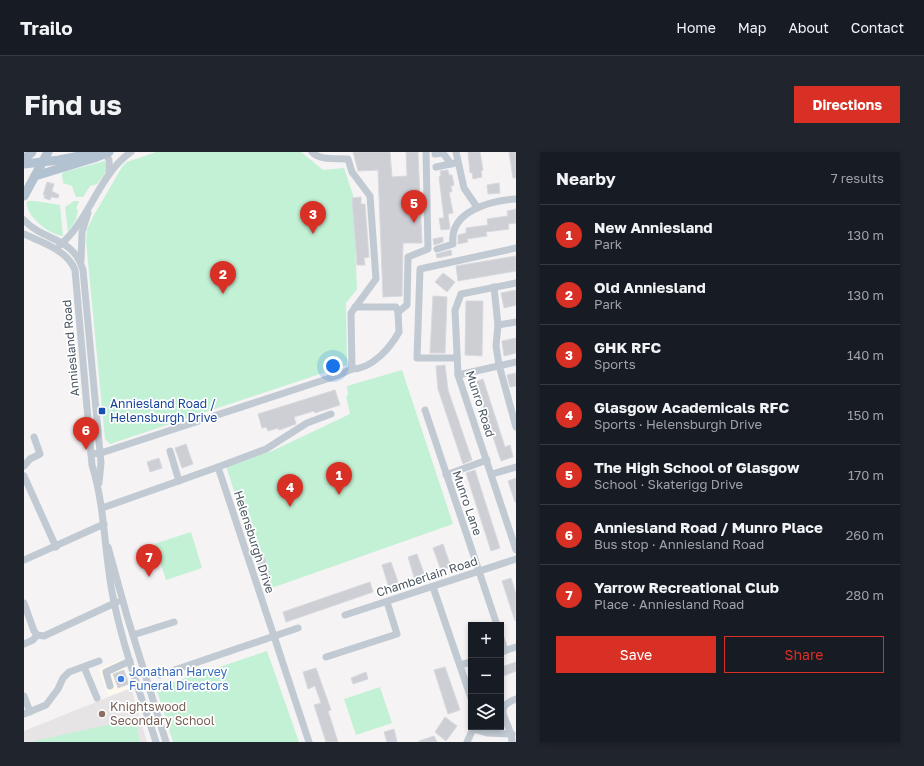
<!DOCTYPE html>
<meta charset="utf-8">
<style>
body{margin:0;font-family:"Golos Text",sans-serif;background:#20242c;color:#f1f3f6}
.controls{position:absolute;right:12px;bottom:12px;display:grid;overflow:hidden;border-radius:0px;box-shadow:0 2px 6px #0003}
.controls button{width:36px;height:36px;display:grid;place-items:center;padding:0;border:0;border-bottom:1px solid #363941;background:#171b24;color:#f1f3f6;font:20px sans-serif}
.you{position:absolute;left:309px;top:214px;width:14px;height:14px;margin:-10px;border:3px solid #fff;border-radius:50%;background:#1a73e8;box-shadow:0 0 0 6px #1a73e833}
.badge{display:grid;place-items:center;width:26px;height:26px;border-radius:50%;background:#d93025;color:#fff;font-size:13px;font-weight:700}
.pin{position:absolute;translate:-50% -33px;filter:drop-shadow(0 1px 2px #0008)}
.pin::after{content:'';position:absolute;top:21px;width:14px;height:12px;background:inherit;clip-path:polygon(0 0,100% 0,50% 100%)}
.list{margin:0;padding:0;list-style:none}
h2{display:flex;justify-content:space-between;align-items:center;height:52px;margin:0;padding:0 16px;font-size:17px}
h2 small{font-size:13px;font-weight:400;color:#9ea1a6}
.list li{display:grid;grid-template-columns:26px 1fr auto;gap:12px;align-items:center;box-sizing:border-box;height:60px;padding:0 16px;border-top:1px solid #363941}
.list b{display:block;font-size:15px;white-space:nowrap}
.list p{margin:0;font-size:13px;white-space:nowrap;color:#9ea1a6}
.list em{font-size:13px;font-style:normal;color:#9ea1a6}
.actions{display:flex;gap:8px;padding:12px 16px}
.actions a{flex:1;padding:9px 0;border:1px solid #d93025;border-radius:0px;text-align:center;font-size:14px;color:#d93025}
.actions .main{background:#d93025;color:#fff}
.icon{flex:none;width:22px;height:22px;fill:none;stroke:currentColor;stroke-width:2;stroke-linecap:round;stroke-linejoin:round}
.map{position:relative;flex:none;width:492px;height:590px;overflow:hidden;border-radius:0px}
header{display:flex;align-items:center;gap:24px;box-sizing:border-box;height:56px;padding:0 20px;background:#171b24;border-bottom:1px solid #363941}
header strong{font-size:19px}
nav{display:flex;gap:22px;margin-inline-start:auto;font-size:14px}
.intro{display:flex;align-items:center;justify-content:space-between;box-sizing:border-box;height:96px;padding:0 24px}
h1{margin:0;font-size:28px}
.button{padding:10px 18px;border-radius:0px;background:#d93025;color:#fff;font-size:14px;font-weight:700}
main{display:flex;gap:24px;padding:0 24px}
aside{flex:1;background:#171b24;border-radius:0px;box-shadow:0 2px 6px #0003}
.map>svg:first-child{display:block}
.commercial{fill:#fdf9ef}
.education{fill:#e6e4e5}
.green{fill:#c3f1d5}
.building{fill:#cdcfd5;stroke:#d7d9de}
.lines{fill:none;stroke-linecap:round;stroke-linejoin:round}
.minor{stroke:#c1cad2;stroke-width:7}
.major{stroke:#b3c2d1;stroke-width:9}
.transit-dot{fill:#1a4fb4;stroke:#fff;stroke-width:1.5}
.shop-dot{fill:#3f7fe0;stroke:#fff;stroke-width:1.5}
.education-dot{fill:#8d6e63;stroke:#fff;stroke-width:1.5}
.labels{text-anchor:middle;stroke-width:3.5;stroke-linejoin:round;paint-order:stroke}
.street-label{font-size:12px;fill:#4a5661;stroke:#fff}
.transit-label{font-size:12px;fill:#164399;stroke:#fff;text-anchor:start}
.shop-label{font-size:12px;fill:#366cbe;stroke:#fff;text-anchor:start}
.education-label{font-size:12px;fill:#785e54;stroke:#fff;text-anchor:start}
</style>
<header>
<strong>Trailo</strong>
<nav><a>Home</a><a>Map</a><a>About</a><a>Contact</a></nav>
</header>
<div class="intro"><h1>Find us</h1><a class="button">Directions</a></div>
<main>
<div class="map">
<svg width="492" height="590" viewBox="0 0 492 590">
<rect width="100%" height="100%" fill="#f5f3f3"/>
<path class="commercial" d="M99,507L107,536L84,544L74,517Z"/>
<path class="education" d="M107,536L123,590H0V579Z"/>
<g class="green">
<path d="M132,0H277L299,18L320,16L329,43L333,137L322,151L323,213L86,292L81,287L62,89L63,77L70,63L98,15L103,10Z"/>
<path d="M81,9V21L73,32L66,34L59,45H52L48,34L39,31L38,22L40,20Z"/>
<path d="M3,49H11L36,53L39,84C28,84 0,64 3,49Z"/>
<path d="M50,49H55L52,57L54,58L52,68L44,80L41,55Z"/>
<path d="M378,218L429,372L242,438L202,314L248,299L326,262L322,244L324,243L323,234Z"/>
<path d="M167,380L178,416L142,428L130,392Z"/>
<path d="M243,499L275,590H149L132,536Z"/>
<path d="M356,535L368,571L332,583L320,547Z"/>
<path d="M111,567L116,590H11L10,589Z"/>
</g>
<g class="building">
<path d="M329,0H366L368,25L383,24L382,0H394L398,91H379L378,144L359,145L354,18L334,19Z"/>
<path d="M444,0H456L459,18L457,19L458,25L449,27L448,20L446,21Z"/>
<path d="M485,0H492V26H489Z"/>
<path d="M424,18L425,23H428L430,33L427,34L428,40H425L429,61L424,62L426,77L417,78L415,66H420L415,25L417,24L416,19Z"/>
<path d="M23,30L30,32L28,39L35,43L34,46L27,45L26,48L20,46L21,43H19Z"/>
<path d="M475,31L476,41L464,42L463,33Z"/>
<path d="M337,45V52H341L345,105L340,106L341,113H333L328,46Z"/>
<path d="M492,57V71L484,72L485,77L462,80L463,84L443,87L444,90L434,92V83L442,81V76L464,73L463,67L484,64L483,59Z"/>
<path d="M419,85V90L410,93L409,87Z"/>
<path d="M427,98L428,103L413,106L412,102Z"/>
<path d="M492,104V119L434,129L432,114Z"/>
<path d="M419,121L431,130L423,140L411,130Z"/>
<path d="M492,138V153L480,156L477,141Z"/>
<path d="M409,144L423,145L421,201H406Z"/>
<path d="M442,149H459L458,204L441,203Z"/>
<path d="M492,186V201L480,204L478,189Z"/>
<path d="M421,213L424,238L448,308L439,312L414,237L412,214Z"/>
<path d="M492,221V234L486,235L483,223Z"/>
<path d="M459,227L481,295L486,293L489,305L477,309L451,230Z"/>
<path d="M311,238L316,253L291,261L290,259L270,265L272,272L255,278L254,276L244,279L242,275L238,276L234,262Z"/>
<path d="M162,292L169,312L158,316L151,296Z"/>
<path d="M135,306L138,316L126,320L123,310Z"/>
<path d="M451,318L476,396L467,399L442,321Z"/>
<path d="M492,326V350H491L484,329Z"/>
<path d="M419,392L427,415L417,418L409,396Z"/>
<path d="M239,401L246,423L238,425L231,404Z"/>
<path d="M393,402L401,424L391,428L384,405Z"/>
<path d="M367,410L375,433L365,436L358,413Z"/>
<path d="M487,426L492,442L491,469L478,429Z"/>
<path d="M346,430L349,440L262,470L259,460Z"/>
<path d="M492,510V519L477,525V515Z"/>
<path d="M421,515L436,558L424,562L410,518Z"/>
<path d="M292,516L307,558L304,559L314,590H302L290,553L297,551L291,534L284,537L279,520Z"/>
<path d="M100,518L105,532L94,536L89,522Z"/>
<path d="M342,520L344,527L329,532L327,526Z"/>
<path d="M421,565L433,574L422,589L411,580Z"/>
<path d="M370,577L373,590H363L360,580Z"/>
<path d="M410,584L413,590H395V589Z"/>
</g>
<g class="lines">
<g class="minor">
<path d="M81,0L85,8V21"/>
<path d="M432,0L440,36L453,55"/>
<path d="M411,2L419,1L427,12"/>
<path d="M412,15L431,11"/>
<path d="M0,68C20,90 49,84 59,118L77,311L75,331"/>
<path d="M0,82C19,91 43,98 51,118L68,313C82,358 80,405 90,450C100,498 117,544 132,590"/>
<path d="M36,93C66,68 74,23 107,0"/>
<path d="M413,97L429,92C425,59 466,49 492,47"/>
<path d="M57,109L58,80L64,61"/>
<path d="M492,131L437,142L431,158L434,223L492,398"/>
<path d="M470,135L474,173L472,194L475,213L492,275"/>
<path d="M374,160L383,153L384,105L404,97L402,0"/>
<path d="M474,173L492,170"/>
<path d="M433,206H393L396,117L492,96"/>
<path d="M328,217C348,217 366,196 375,180L374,160L372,155H331"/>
<path d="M434,223L492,210"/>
<path d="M401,258L473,473"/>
<path d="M146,299L155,329"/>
<path d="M67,302L77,301L312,224L328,217L327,161L352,127L346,44L328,20L324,7C313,6 296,9 288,0"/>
<path d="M0,314L6,307L16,302L10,285"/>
<path d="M194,315L242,297L283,271L307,262"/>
<path d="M468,322L492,315"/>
<path d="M422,323L463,308"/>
<path d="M0,324L32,395"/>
<path d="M78,356L194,315L285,590"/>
<path d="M84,395L103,464L142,590"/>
<path d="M0,408L80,372"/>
<path d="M409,435L447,546"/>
<path d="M0,451L10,479L13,483"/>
<path d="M321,463L492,407"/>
<path d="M109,483L150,470"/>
<path d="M477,486L481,499"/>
<path d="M0,492L9,488L13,483L20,484L93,450"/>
<path d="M477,500L492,495"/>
<path d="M302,505L373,482L363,450"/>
<path d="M436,513L447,510"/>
<path d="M60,515L73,546"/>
<path d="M136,523L274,476"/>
<path d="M86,534L82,520L106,509"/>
<path d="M0,544L6,560"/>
<path d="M0,562L22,553L34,537L39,526L45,520L75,509"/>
<path d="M449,577L463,581L488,582"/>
<path d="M443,590L450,575"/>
<path d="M488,590C488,569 465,557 492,547"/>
</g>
<g class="major">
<path d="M0,7L8,0"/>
<path d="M0,12L35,8L70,1"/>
<path d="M11,24L70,6L85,0"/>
<path d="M0,44L24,0"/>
</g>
</g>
<rect class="transit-dot" x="74" y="255" width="8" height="8" rx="2"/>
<circle class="shop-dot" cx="97" cy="527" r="4"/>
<circle class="education-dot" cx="78" cy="562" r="4"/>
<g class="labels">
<g class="street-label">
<text transform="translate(47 196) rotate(-95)" y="4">Anniesland Road</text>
<text transform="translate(456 252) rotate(72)" y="4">Munro Road</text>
<text transform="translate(443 351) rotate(71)" y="4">Munro Lane</text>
<text transform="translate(230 390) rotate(72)" y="4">Helensburgh Drive</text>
<text transform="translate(403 425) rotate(-18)" y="4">Chamberlain Road</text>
</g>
<g class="transit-label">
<text x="86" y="256">Anniesland Road /<tspan x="86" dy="14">Helensburgh Drive</tspan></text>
</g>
<g class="shop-label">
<text x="105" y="524">Jonathan Harvey<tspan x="105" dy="14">Funeral Directors</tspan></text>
</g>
<g class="education-label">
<text x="86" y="559">Knightswood<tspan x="86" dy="14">Secondary School</tspan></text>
</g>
</g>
</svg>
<div class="controls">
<button>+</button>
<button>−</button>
<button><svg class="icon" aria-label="layers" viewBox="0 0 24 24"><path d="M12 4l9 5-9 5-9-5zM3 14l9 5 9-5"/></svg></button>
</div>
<div class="you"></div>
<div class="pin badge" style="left:315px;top:343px">1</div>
<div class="pin badge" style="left:199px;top:142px">2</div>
<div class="pin badge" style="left:289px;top:82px">3</div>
<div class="pin badge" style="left:266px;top:355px">4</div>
<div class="pin badge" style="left:390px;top:71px">5</div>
<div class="pin badge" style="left:62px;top:298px">6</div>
<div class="pin badge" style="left:125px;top:425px">7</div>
</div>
<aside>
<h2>Nearby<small>7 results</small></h2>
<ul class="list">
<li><span class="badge">1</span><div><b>New Anniesland</b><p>Park</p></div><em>130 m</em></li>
<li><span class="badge">2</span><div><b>Old Anniesland</b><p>Park</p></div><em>130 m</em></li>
<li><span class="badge">3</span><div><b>GHK RFC</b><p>Sports</p></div><em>140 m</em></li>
<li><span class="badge">4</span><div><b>Glasgow Academicals RFC</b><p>Sports · Helensburgh Drive</p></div><em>150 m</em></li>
<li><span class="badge">5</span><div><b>The High School of Glasgow</b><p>School · Skaterigg Drive</p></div><em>170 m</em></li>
<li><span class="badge">6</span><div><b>Anniesland Road / Munro Place</b><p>Bus stop · Anniesland Road</p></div><em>260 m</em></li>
<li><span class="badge">7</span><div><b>Yarrow Recreational Club</b><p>Place · Anniesland Road</p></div><em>280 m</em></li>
</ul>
<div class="actions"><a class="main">Save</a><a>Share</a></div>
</aside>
</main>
